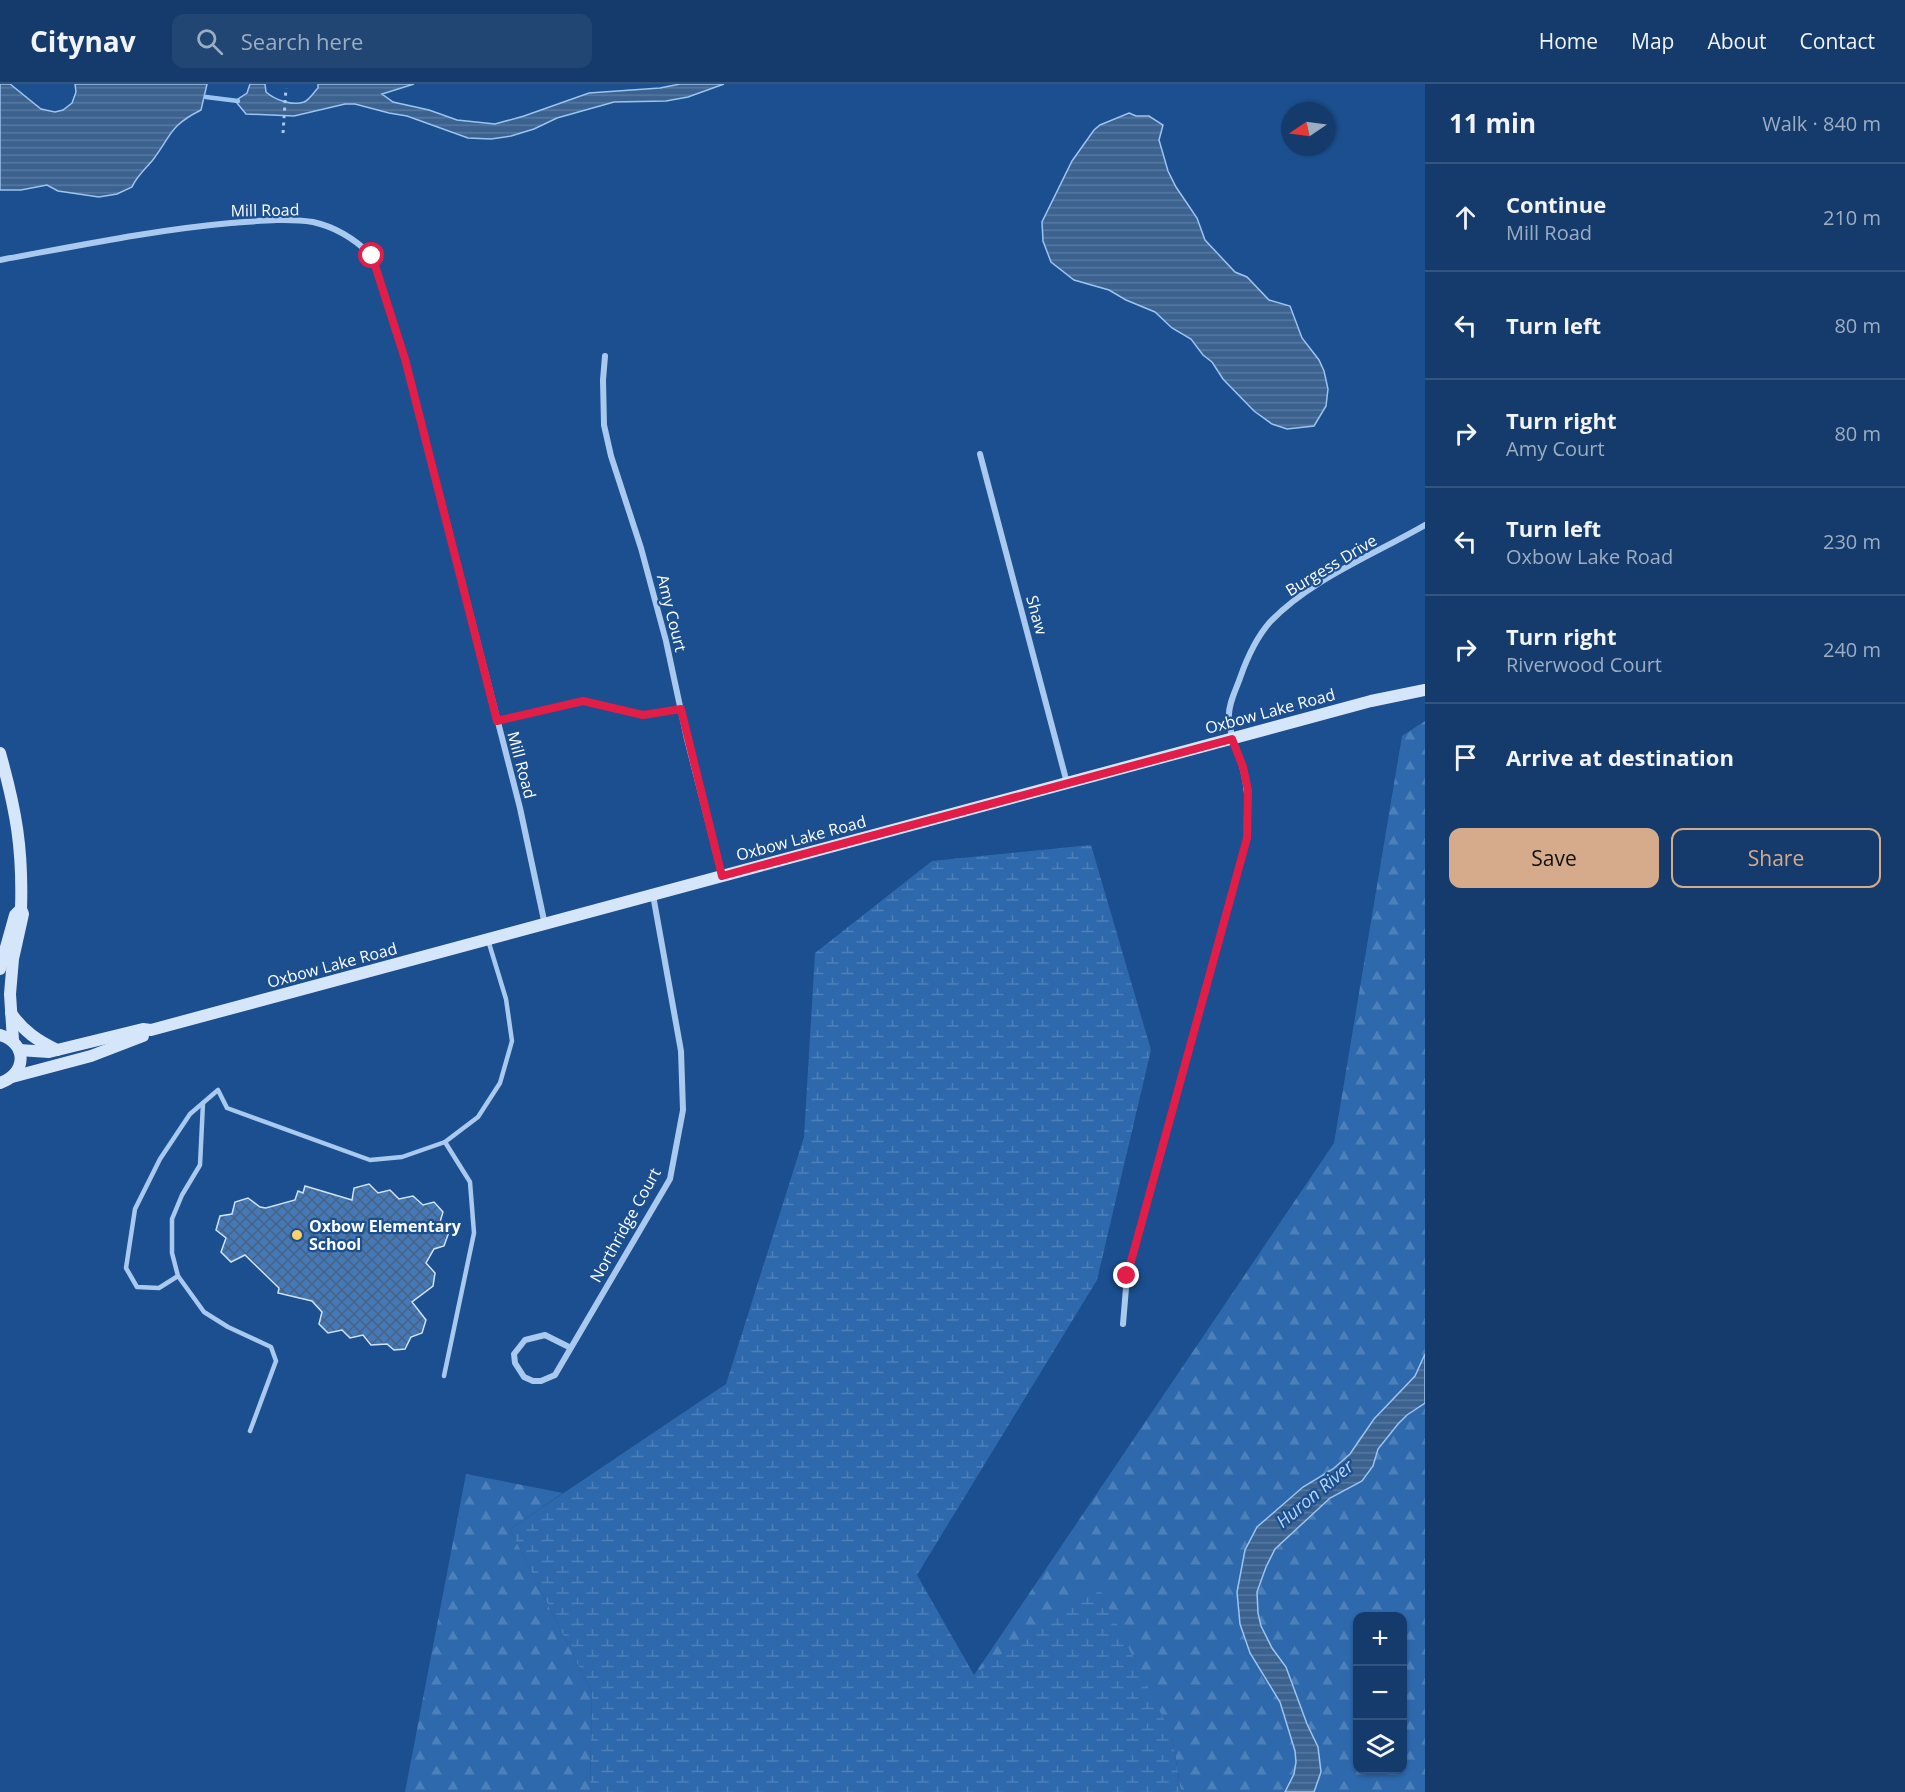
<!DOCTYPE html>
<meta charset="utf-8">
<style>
body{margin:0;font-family:"Open Sans",sans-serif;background:#214673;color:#f1f3f6}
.controls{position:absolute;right:18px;bottom:18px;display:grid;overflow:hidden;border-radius:12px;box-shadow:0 2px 4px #0004}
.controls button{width:54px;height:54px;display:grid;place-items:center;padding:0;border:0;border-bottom:2px solid #33557e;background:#143b6b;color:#f1f3f6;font:30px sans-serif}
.compass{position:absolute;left:1281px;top:18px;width:54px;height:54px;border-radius:50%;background:#143b6b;box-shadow:0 2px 4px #0004;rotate:257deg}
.stop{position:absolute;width:18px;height:18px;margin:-14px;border:4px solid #e11d48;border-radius:50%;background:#fff}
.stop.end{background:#e11d48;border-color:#fff;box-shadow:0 2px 6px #0008}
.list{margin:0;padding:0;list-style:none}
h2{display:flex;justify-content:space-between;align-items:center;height:78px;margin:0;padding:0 24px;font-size:26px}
h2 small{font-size:20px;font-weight:400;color:#9dadc1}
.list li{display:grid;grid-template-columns:39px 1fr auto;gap:18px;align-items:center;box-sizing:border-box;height:108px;padding:0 24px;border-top:2px solid #33557e}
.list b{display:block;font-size:22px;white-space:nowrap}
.list p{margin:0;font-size:20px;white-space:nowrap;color:#9dadc1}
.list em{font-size:20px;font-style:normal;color:#9dadc1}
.actions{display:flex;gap:12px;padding:18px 24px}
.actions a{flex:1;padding:14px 0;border:2px solid #d6ab8b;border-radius:12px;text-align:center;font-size:21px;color:#d6ab8b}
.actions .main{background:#d6ab8b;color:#111}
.icon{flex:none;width:33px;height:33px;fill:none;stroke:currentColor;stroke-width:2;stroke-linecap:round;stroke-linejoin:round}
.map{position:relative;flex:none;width:1425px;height:1708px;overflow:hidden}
header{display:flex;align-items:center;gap:36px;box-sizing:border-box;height:84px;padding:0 30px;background:#143b6b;border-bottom:2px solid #33557e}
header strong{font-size:28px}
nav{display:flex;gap:33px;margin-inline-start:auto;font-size:21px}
.search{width:420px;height:54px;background:#214673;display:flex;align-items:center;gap:15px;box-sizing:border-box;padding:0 21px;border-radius:12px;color:#9dadc1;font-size:22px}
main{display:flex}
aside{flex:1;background:#143b6b}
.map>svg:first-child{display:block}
.forest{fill:url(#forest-firs);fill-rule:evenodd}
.wetland{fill:url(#wetland-marsh)}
.water{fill:url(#water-rules);stroke:#9cc4f0;stroke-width:1.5}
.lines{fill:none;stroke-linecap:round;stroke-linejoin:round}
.stream{stroke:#9cc4f0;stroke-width:4.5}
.building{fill:url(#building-cross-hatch);stroke:#cfe3fa;stroke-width:1.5}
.path{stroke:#a9c9ee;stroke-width:3;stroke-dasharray:3 4.5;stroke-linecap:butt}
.lane{stroke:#a9c9ee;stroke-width:4.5}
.street{stroke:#a9c9ee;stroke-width:6}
.secondary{stroke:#d6e6fa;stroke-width:12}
.route{stroke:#e11d48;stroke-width:8}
.poi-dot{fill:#ffd166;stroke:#1b4f8f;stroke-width:2}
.labels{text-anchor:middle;stroke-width:4.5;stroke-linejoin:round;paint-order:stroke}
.street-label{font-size:16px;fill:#fff;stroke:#1b4f8f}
.poi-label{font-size:16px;font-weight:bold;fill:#fff;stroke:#1b4f8f;text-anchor:start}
.water-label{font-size:18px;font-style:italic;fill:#b5d3f5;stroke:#1b4f8f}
</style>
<header>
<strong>Citynav</strong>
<div class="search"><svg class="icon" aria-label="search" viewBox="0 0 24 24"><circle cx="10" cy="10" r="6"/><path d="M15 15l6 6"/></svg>Search here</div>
<nav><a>Home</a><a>Map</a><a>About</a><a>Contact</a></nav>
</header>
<main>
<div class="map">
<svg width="1425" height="1708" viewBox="0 0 1425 1708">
<defs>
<pattern id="forest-firs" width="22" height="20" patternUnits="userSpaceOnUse" patternTransform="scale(1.5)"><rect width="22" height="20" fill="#2e69ad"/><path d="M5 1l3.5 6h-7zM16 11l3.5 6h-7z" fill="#4d80b9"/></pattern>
<pattern id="wetland-marsh" width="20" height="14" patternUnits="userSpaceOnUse" patternTransform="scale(1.5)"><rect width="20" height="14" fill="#2e69ad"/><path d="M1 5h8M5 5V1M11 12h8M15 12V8" fill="none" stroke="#4d80b9"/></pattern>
<pattern id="water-rules" width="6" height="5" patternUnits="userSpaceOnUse" patternTransform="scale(1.5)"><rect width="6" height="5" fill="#3c6290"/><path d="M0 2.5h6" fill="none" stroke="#597aa1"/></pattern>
<pattern id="building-cross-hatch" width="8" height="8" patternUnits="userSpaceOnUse" patternTransform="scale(1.5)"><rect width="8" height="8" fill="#4478b7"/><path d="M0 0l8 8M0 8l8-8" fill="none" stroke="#486282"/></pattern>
</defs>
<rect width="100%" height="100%" fill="#1b4f8f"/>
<g class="forest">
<path d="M1425,637V1708H1181L1172,1652L974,1591L1334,1059L1402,652ZM1358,1532H1402V1686H1358Z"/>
<path d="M466,1390L563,1409L510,1445L592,1609L590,1708H405Z"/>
</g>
<path class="wetland" d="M1091,761L1151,966L1097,1196L917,1491L974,1591L1096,1498L1172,1652L1181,1708H590L592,1609L510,1445L726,1300L804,1053L815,869L932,777Z"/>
<g class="water">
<path d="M0,0H10L41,25L55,28L63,26L72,19L76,8L75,0H207L201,26C169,42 172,51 152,77C145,85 136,93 132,103L117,110L99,113L58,107L47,101L21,106H0Z"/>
<path d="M250,0H265L266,8C275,16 292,22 304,18C309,16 314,8 318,4V0H414L382,10L393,18L429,26L457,36L495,40L524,32L589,9L660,4L680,0H724L688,13L666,17L614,18L557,34L534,45L511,52L491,55L468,54L407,32L389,29L355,20H345L294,32L246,30L237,19L238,15L247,9Z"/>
<path d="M1129,29L1136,32H1149L1163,41L1159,56L1168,87L1176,103L1197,134L1205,156L1235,188L1247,193L1269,216L1290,222L1302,254L1319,276L1324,287L1328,305L1326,322L1314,342L1287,345L1272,340L1254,327L1223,295L1212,278L1203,271L1191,255L1172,244L1155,228L1126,216L1109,206L1074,196L1051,178L1043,157L1042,138L1072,77L1094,46L1100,41Z"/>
<path d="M1425,1270V1319L1407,1331L1398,1340L1378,1365L1373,1382L1362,1397L1330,1414L1275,1465L1266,1483L1257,1508L1258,1529L1261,1542L1272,1564L1286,1583L1307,1640L1318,1663L1321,1688L1314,1708H1285L1294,1690L1296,1678L1295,1667L1280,1618L1250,1569L1240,1540L1237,1508L1245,1466L1257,1443L1303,1403L1333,1385L1350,1370L1374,1335L1415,1292Z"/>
</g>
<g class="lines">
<path class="stream" d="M206,13L238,17"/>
</g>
<path class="building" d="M369,1100L378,1109L390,1106L399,1115L413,1112L423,1121L434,1118L443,1128L440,1138L449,1148L444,1162L434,1165L426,1179L435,1189L433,1202L412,1218L426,1236L422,1249L411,1253L405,1265L394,1266L387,1260L371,1261L363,1251L350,1254L342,1246L328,1249L319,1240L322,1228L312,1217L278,1209L279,1204L245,1171L231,1178L221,1168L226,1154L216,1146L220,1132L232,1130L235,1118L248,1114L260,1123L266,1124L295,1116L298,1107L303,1109L305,1102L352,1116L354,1104Z"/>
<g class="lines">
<path class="path" d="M283,49L286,4"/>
<g class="lane">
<path d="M497,637L583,617L643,631L681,625"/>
<path d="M203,1019L200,1081L182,1111L172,1135V1169L178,1192L204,1228L228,1243L271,1263L276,1277L250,1347"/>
<path d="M178,1192L159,1204L137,1203L126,1184L135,1125L160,1075L190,1030L218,1006L227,1024L370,1076L402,1073L445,1058L478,1033L500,999L512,957L506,915L488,856"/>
<path d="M444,1292L474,1149L470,1098L445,1058"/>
</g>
<g class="street">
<path d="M0,176C77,162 153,146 231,139C258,137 286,134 313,138C336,143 356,156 372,172L405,275L520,724L545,841"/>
<path d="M605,272L603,296L604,341L611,372L641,464L666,557L687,655L722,792"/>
<path d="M980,370L1067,699"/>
<path d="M1123,1240L1127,1192L1247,754C1248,731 1249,709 1243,686C1239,668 1229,652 1229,633C1228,620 1236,606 1240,594C1247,574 1256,554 1270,538C1311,495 1375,470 1425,441"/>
<path d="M571,1264L545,1251L525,1256L514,1270L515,1279L524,1293L533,1297H541L555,1291L670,1095L683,1026L681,967L653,811"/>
</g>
<g class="secondary">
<path d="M0,669C16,726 23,765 21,825L23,830L13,875L10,910L13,956"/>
<path d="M0,885L15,831L21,825"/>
<path d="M11,929C23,947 38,957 57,966"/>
<path d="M0,951C28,959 27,990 0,999"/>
<path d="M19,966L49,968L143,945L151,946L1371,617L1425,606"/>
<path d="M12,993L91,972L143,952"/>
</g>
</g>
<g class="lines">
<path class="route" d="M372,172L405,275L497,637L583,617L643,631L681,625L722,792L1232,655L1243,683L1248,706L1247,754L1127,1192"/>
</g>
<circle class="poi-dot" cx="297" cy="1151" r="6"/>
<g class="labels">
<g class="street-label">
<text transform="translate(265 126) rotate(-1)" y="6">Mill Road</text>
<text transform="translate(1331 481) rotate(-31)" y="6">Burgess Drive</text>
<text transform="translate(672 529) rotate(76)" y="6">Amy Court</text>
<text transform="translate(1037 531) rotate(75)" y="6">Shaw</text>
<text transform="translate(1270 627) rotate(-15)" y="6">Oxbow Lake Road</text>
<text transform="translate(522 681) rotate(75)" y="6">Mill Road</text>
<text transform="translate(801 754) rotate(-15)" y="6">Oxbow Lake Road</text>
<text transform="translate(332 881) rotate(-15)" y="6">Oxbow Lake Road</text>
<text transform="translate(625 1141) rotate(-61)" y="6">Northridge Court</text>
</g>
<g class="poi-label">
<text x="309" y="1148">Oxbow Elementary<tspan x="309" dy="18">School</tspan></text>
</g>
<g class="water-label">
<text transform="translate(1315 1410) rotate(-40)" y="6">Huron River</text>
</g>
</g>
</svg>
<div class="controls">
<button>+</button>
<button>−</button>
<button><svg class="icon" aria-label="layers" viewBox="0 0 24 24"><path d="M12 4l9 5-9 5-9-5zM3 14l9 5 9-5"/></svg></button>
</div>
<svg class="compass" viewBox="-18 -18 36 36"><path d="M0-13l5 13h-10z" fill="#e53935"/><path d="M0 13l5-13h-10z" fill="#9dadc1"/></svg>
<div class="stop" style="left:372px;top:172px"></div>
<div class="stop end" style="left:1127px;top:1192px"></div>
</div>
<aside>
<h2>11 min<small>Walk · 840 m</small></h2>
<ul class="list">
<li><svg class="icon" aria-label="ahead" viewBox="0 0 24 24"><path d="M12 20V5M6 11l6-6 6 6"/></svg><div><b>Continue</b><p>Mill Road</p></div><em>210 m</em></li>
<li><svg class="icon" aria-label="left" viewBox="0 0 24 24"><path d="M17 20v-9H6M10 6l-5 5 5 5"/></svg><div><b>Turn left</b></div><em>80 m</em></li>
<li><svg class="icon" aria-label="right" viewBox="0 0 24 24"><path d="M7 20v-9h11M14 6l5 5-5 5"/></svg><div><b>Turn right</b><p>Amy Court</p></div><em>80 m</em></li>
<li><svg class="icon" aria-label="left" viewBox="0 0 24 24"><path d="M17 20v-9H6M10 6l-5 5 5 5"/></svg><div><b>Turn left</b><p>Oxbow Lake Road</p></div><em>230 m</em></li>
<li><svg class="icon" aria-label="right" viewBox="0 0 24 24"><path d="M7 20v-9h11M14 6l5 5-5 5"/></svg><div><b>Turn right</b><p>Riverwood Court</p></div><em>240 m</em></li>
<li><svg class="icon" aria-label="arrive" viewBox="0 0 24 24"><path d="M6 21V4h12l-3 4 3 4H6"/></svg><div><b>Arrive at destination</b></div></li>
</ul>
<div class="actions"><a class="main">Save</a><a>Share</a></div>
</aside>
</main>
